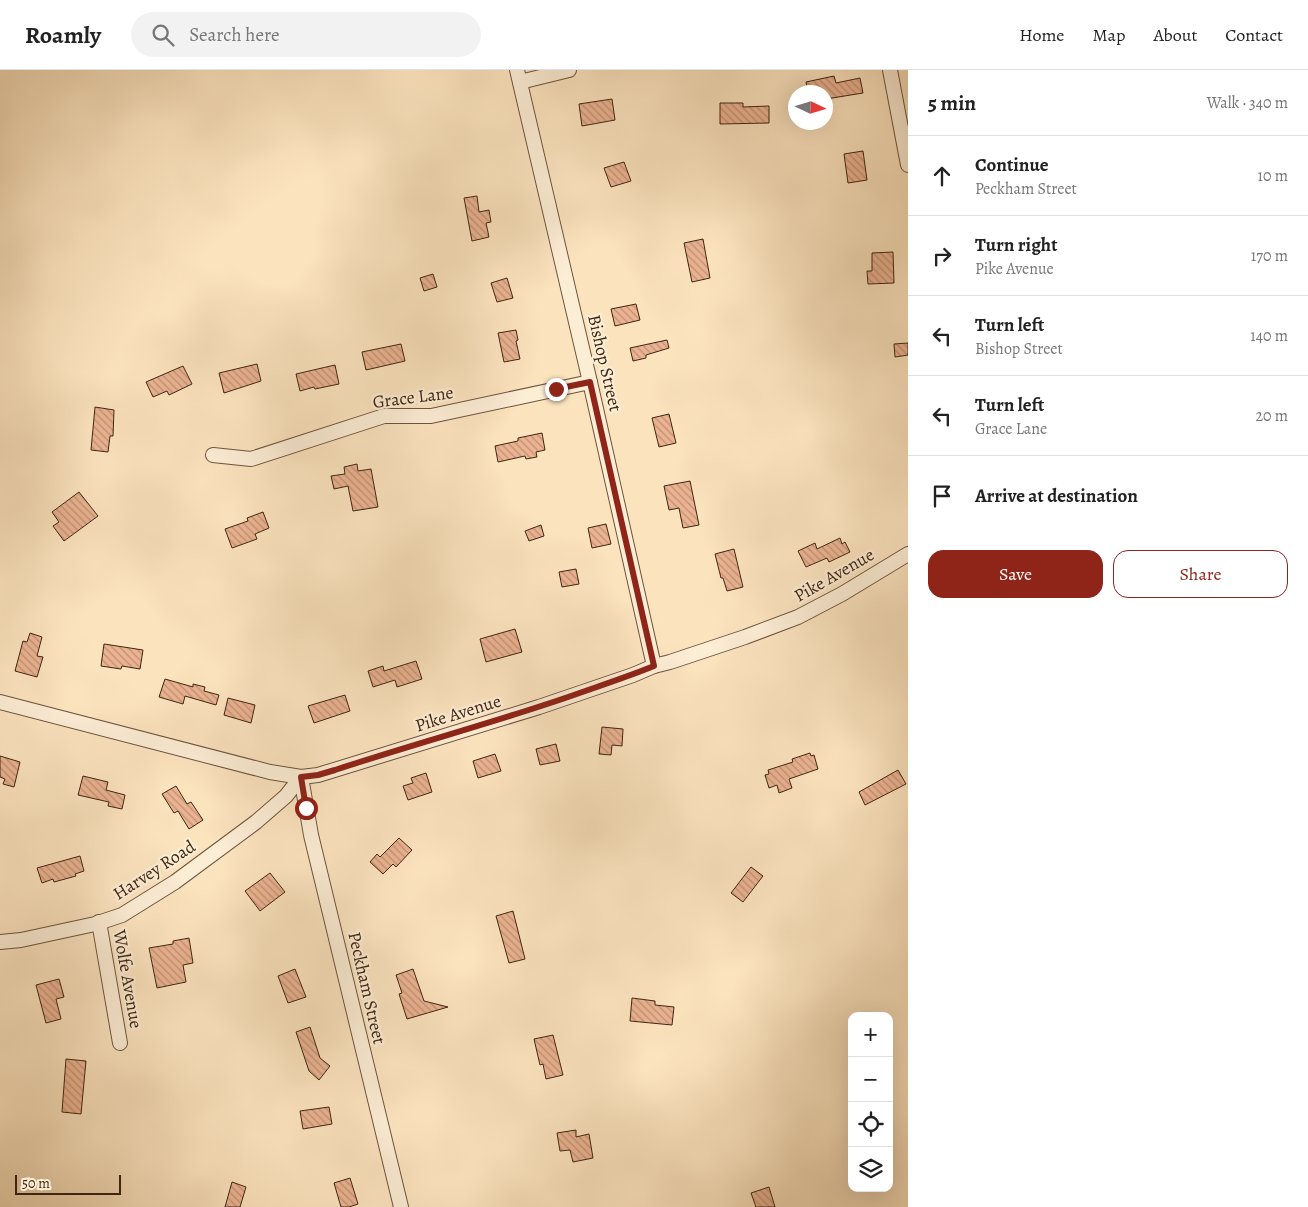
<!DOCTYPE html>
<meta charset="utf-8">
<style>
body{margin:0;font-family:Alegreya,serif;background:#f2f2f2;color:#222}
.controls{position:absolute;right:15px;bottom:15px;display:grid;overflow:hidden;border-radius:10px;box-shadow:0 5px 20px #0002}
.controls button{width:45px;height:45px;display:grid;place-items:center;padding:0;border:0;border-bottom:1px solid #e0e0e0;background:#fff;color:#222;font:25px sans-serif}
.compass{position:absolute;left:788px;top:15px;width:45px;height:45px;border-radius:50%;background:#fff;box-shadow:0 5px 20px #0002;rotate:94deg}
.scale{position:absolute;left:15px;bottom:12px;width:106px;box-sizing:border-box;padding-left:5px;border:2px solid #3f2512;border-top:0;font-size:14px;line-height:18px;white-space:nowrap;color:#3f2512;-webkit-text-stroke:4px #fcedd5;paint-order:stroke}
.stop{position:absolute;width:15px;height:15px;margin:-11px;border:4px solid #8f2418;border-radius:50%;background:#fff}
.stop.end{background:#8f2418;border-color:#fff;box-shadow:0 1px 5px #0008}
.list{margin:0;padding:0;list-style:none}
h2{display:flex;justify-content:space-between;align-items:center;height:65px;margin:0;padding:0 20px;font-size:21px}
h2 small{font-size:16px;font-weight:400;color:#767676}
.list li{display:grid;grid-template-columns:32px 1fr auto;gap:15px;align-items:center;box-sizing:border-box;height:80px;padding:0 20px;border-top:1px solid #e0e0e0}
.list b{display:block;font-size:19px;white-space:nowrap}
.list p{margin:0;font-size:16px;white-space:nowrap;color:#767676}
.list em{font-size:16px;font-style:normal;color:#767676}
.actions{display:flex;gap:10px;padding:15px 20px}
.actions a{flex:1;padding:11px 0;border:1px solid #8f2418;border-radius:15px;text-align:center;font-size:18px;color:#8f2418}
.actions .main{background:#8f2418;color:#fff}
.icon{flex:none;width:28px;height:28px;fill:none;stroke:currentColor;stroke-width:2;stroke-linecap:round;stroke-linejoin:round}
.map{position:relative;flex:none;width:908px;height:1137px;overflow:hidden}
header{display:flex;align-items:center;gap:30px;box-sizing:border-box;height:70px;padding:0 25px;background:#fff;border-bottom:1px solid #e0e0e0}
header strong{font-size:24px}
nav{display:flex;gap:28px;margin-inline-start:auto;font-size:18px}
.search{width:350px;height:45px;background:#f2f2f2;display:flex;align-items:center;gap:12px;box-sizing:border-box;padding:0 18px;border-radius:28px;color:#767676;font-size:19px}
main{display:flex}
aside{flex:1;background:#fff}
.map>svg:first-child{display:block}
.building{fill:url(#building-back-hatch);stroke:#3f2512}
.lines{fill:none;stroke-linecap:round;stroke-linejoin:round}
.minor-casing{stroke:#6e543d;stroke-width:16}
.minor{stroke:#fcedd5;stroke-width:14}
.route{stroke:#8f2418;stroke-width:6}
.labels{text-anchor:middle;stroke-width:4.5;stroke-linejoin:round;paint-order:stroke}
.street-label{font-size:18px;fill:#3f2512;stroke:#fcedd5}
</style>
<header>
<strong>Roamly</strong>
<div class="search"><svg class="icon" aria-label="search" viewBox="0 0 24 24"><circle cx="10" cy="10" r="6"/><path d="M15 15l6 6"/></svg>Search here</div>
<nav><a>Home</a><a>Map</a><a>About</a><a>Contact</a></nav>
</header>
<main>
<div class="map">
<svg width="908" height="1137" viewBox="0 0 908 1137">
<defs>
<pattern id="building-back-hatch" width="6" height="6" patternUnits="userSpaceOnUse" patternTransform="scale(1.25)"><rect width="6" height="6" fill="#ebb391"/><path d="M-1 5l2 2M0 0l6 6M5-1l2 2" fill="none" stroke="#c09175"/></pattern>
</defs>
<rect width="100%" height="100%" fill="#fbe3be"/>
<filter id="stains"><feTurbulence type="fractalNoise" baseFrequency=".004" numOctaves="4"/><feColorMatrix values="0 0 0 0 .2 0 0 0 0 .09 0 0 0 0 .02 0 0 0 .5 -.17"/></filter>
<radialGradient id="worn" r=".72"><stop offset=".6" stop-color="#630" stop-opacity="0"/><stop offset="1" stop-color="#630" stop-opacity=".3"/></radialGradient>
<g class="building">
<path d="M834,6L836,13L860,8L863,23L826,29V22H808L806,12Z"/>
<path d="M612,29L615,50L582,56L579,34Z"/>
<path d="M720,33H743V37L769,36V53L720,54Z"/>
<path d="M863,81L867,110L848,113L844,84Z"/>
<path d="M624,92L631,111L611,117L604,98Z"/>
<path d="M477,126L479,142L489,140L491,152L486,153L489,167L472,171L464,128Z"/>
<path d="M703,169L710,208L692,212L684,173Z"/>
<path d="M893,182L894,213L868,214L867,201H872V183Z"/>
<path d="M433,204L437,217L424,221L420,208Z"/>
<path d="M507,208L513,228L497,232L491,213Z"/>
<path d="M636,234L640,250L615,256L611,239Z"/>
<path d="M516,260L518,270L516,271L520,289L504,292L498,263Z"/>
<path d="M667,270L669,278L646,285V288L633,291L630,278Z"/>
<path d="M908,273V285L895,287L894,274Z"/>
<path d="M401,274L405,291L366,300L362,282Z"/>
<path d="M257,294L261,311L224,323L219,303Z"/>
<path d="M335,295L339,314L315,319L314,317L300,321L296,304Z"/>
<path d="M183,296L192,314L169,325L167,321L153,327L146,312Z"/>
<path d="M95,337L114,340L113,366H110L108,382L91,380Z"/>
<path d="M669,344L676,373L659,377L652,348Z"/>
<path d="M542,363L545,380L536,382L537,387L526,389L525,386L498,392L495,376L518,371V368Z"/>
<path d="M357,394L358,401L371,399L378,437L353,441L348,416L334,419L331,406L345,404L344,397Z"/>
<path d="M690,411L699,455L683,458L679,438L669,440L664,416Z"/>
<path d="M79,422L98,446L64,471L53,456L59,452L52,442Z"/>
<path d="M263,442L269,458L255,464L257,469L232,478L225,459L248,451L247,448Z"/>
<path d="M606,454L611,474L592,478L588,458Z"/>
<path d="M541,455L544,466L529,471L525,461Z"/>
<path d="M840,468L842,474L845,472L850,482L829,492L827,488L806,497L798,481L815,473L817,479Z"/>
<path d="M734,479L743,517L727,521L723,508H721L715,484Z"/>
<path d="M576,499L579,514L562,517L559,502Z"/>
<path d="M515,559L522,582L486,592L480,569Z"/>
<path d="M30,563L42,567L37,586L43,587L37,607L15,601L23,571L27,572Z"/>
<path d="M104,574L143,580L140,599L122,596L121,599L101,596Z"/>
<path d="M416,591L422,609L397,617L395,610L373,617L368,601L383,596L384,601Z"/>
<path d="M165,609L193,617V614L205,617L204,621L219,625L216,635L185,626L183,634L159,627Z"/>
<path d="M345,625L350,641L314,653L308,636Z"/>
<path d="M228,628L255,635L251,653L224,645Z"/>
<path d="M602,657L623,659L622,676L612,675L611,685L599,684Z"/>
<path d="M556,674L560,691L540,695L536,679Z"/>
<path d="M810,683L811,686L814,685L818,699L789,709L792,718L779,723L777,715L769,718L765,705L769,704L768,700L793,692L792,689Z"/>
<path d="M495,684L501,701L478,708L473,691Z"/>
<path d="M0,686L20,692L14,717L3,714L5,709L0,707Z"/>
<path d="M898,700L906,714L865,735L859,722Z"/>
<path d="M426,703L432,722L408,730L403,716L413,713L411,708Z"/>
<path d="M83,706L108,712L106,720L125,725L122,739L108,736L109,732L78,725Z"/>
<path d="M176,716L187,734L191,732L203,750L189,759L178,741L174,743L162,724Z"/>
<path d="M399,768L412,780L396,797L393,794L383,804L370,792L377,784L380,787Z"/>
<path d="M80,786L84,801L75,804L76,806L54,812L53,809L42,813L37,798Z"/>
<path d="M751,797L763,806L743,832L731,823Z"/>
<path d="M270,803L285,822L260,841L245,821Z"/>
<path d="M513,841L525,889L509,893L496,846Z"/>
<path d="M189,868L193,893L183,895L186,912L157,918L149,878L173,874V871Z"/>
<path d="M295,899L306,927L288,933L278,906Z"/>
<path d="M413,899L424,931L448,937L407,949L399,924L402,923L396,905Z"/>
<path d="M59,909L64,927L56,929L61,949L46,953L36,915Z"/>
<path d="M632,928L655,931V935L674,937L672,955L630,951Z"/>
<path d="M310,957L320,988L330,996L319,1010L309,1001L296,962Z"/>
<path d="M553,965L563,1005L546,1009L543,994L540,995L534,969Z"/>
<path d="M66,989L86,991L81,1044L62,1042Z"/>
<path d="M329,1037L332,1054L303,1059L300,1041Z"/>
<path d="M576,1060V1067L589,1064L593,1088L573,1092L570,1080L560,1081L557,1063Z"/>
<path d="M350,1108L358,1134L349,1137H341L334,1113Z"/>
<path d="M232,1112L246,1117L240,1137H225Z"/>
<path d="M769,1117L775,1137H756L751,1123Z"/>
</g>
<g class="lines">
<defs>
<g id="minor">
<path d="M517,0L590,312L654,596"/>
<path d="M890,0L908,95"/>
<path d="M520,12L569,0"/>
<path d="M213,385L251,389L384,346H431L590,312"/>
<path d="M0,632L270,702L301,707L318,705L539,637L633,605L654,596L670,592L745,567L798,547L842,524L908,484"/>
<path d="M301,707L311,765L401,1137"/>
<path d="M99,852L120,973"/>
<path d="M0,872L21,870L95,854L122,845L175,812L256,752L286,726L301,707"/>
</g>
</defs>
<use href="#minor" class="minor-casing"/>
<use href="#minor" class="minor"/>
</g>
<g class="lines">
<path class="route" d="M306,738L301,707L318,705L335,700C413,674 493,653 571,626C599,616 627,607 654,596L590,312L556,319"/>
</g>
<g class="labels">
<g class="street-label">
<text transform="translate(605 293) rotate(77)" y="6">Bishop Street</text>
<text transform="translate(413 327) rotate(-7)" y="6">Grace Lane</text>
<text transform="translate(834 505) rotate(-30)" y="6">Pike Avenue</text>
<text transform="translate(458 643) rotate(-17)" y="6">Pike Avenue</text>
<text transform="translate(154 800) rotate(-33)" y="6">Harvey Road</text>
<text transform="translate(128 909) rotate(80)" y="6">Wolfe Avenue</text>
<text transform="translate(367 918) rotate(77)" y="6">Peckham Street</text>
</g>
</g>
<rect width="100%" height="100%" filter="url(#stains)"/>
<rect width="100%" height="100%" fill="url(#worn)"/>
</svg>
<div class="controls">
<button>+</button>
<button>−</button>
<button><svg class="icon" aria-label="locate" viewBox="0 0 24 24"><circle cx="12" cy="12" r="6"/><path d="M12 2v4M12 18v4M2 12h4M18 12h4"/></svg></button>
<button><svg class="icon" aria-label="layers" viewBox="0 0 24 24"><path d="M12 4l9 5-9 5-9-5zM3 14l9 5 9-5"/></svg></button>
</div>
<svg class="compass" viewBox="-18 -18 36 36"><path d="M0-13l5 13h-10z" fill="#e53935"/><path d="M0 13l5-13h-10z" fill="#767676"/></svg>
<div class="scale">50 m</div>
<div class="stop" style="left:306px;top:738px"></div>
<div class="stop end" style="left:556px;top:319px"></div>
</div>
<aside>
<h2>5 min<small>Walk · 340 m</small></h2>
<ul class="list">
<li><svg class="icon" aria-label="ahead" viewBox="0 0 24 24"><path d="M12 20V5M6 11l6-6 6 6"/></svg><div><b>Continue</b><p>Peckham Street</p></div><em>10 m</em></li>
<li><svg class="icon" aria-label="right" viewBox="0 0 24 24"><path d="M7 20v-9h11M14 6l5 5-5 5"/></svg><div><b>Turn right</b><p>Pike Avenue</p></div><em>170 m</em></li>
<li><svg class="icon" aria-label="left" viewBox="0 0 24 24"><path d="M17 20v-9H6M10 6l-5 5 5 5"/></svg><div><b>Turn left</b><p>Bishop Street</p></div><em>140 m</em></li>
<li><svg class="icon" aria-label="left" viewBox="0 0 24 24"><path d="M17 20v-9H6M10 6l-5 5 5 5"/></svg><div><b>Turn left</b><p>Grace Lane</p></div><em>20 m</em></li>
<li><svg class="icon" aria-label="arrive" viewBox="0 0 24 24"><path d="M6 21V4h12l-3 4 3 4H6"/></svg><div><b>Arrive at destination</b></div></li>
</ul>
<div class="actions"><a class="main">Save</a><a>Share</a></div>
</aside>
</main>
